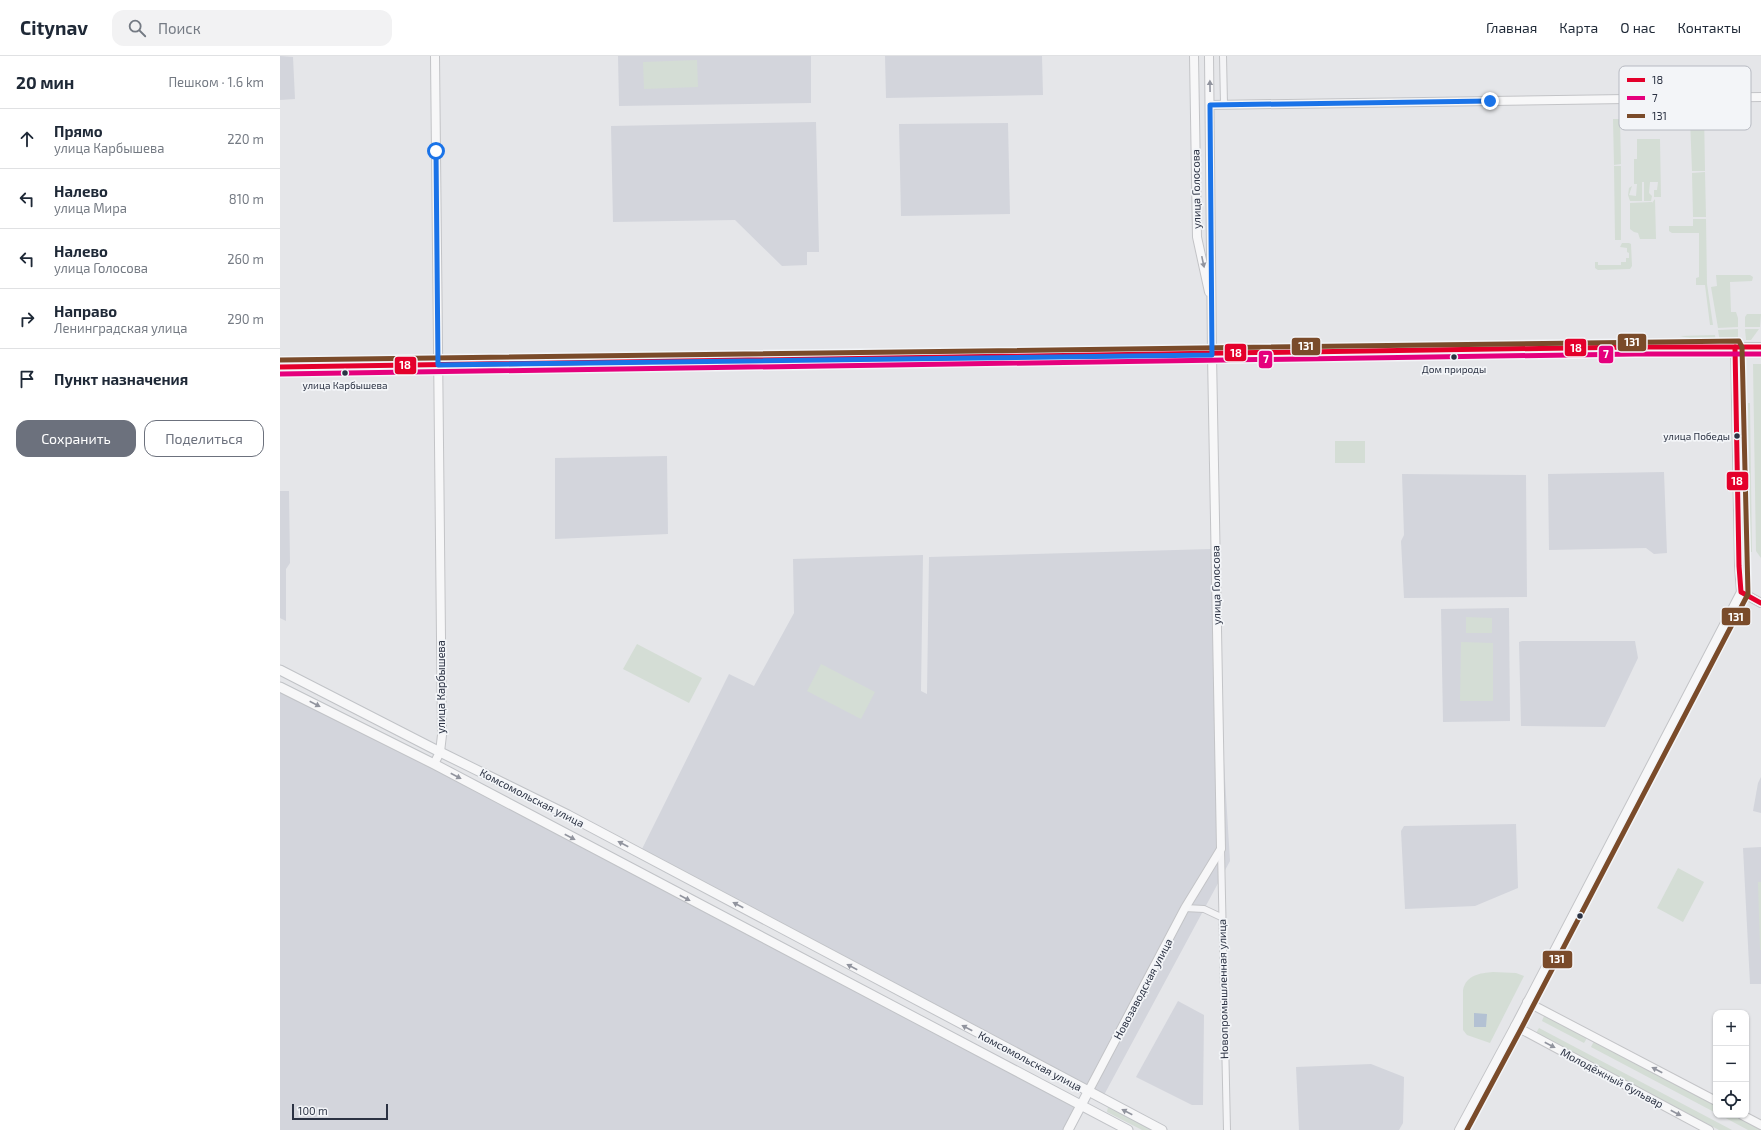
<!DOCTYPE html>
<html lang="ru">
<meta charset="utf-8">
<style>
body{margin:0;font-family:"Exo 2",sans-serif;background:#f2f2f3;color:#1f2937}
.controls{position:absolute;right:12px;bottom:12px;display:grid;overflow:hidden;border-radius:8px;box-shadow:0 1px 3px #0004}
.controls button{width:36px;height:36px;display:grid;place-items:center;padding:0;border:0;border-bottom:1px solid #e0e1e3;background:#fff;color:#1f2937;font:20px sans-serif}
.scale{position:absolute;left:12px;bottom:10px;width:96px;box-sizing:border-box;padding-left:4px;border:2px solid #2b3243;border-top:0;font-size:11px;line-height:14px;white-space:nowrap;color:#2b3243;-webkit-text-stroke:3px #f3f5f8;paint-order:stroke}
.stop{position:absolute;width:12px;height:12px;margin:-9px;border:3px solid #1a73e8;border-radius:50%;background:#fff}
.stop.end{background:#1a73e8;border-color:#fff;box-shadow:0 1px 4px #0008}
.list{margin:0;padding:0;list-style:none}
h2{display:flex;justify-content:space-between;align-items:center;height:52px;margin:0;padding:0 16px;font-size:17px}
h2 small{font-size:13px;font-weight:400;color:#747a83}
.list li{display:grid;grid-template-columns:26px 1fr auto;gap:12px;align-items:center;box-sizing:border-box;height:60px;padding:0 16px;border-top:1px solid #e0e1e3}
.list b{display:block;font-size:15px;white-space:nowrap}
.list p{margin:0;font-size:13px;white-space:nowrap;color:#747a83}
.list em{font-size:13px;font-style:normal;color:#747a83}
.actions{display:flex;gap:8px;padding:12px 16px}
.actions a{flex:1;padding:9px 0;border:1px solid #6c717d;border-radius:12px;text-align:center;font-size:14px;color:#6c717d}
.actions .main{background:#6c717d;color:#fff}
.icon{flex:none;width:22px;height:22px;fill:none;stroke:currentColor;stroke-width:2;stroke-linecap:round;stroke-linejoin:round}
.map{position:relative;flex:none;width:1481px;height:1074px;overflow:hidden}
header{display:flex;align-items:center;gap:24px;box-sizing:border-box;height:56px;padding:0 20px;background:#fff;border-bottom:1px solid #e0e1e3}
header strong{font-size:19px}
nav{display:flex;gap:22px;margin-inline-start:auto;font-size:14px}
.search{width:280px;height:36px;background:#f2f2f3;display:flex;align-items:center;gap:10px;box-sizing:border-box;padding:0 14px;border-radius:12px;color:#747a83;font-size:15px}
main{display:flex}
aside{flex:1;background:#fff}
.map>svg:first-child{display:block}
.built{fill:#d3d5dc}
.green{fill:#d4ddd5}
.water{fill:#b3c1d3}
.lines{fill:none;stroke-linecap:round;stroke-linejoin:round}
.street-casing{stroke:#c3c4c7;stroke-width:8}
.secondary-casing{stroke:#c3c4c7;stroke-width:10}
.primary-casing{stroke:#c1c3c7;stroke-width:11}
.street{stroke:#f4f4f6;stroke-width:6}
.secondary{stroke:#f7f7f8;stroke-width:8}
.primary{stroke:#f7f7f8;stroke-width:9}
.bus-1-casing{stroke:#f3f5f8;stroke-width:8}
.bus-2-casing{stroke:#f3f5f8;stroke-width:8}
.bus-3-casing{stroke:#f3f5f8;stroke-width:8}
.bus-1{stroke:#e4002b;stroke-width:5}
.bus-2{stroke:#e5007d;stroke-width:5}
.bus-3{stroke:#7a4b2a;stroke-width:5}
.oneway{fill:#91949e}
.route{stroke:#1a73e8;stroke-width:5}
.bus-dot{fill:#2b3243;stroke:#f3f5f8;stroke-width:1.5}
.labels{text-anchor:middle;stroke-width:3.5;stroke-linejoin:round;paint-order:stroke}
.bus-label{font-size:10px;fill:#2b3243;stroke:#f3f5f8}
.street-label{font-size:11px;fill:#2b3243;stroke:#f3f5f8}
.key{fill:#f3f5f8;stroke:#b7bac2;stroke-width:1}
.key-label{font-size:11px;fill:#2b3243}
.line-badge{stroke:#f3f5f8;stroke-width:1.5}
.badge-label{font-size:11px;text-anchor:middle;font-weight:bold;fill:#fff}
</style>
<header>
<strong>Citynav</strong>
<div class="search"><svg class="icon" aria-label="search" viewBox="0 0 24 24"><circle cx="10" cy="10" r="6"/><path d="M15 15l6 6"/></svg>Поиск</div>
<nav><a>Главная</a><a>Карта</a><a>О нас</a><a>Контакты</a></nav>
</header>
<main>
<aside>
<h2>20 мин<small>Пешком · 1.6 km</small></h2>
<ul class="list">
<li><svg class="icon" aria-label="ahead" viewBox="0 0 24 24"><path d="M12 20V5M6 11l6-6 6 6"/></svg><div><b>Прямо</b><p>улица Карбышева</p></div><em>220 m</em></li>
<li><svg class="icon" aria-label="left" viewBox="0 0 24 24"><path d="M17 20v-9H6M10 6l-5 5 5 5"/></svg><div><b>Налево</b><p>улица Мира</p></div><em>810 m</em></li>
<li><svg class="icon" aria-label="left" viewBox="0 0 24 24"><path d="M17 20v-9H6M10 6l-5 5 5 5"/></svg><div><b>Налево</b><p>улица Голосова</p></div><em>260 m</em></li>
<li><svg class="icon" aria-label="right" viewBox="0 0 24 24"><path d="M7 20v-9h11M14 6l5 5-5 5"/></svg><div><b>Направо</b><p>Ленинградская улица</p></div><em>290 m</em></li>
<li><svg class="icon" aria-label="arrive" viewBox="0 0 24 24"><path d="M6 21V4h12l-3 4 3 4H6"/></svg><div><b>Пункт назначения</b></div></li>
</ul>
<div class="actions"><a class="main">Сохранить</a><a>Поделиться</a></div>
</aside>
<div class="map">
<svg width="1481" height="1074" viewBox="0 0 1481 1074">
<rect width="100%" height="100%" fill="#e5e6e9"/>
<g class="built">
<path d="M0,0L13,1L15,43L0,44Z"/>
<path d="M338,0H531V47L339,50Z"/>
<path d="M605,0H762L763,39L606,42Z"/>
<path d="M536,66L539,196H527V209L502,210L455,164L333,166L331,70Z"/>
<path d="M728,67L730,158L621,160L619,68Z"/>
<path d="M387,400L388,478L275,483V402Z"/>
<path d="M1384,416L1387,497L1374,498L1366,492L1269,494L1268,418Z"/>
<path d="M1122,418L1246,419L1247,541L1124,542L1121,485L1124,479Z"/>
<path d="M0,435H9L10,507L6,513V565L0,562Z"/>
<path d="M931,493L950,805L824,1039L361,795L449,618L474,630L514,557L513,503L643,499L641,635L647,638L649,501Z"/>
<path d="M1229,552L1230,665L1163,666L1161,553Z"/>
<path d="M1242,585H1355L1358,602L1325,671L1241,670L1239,586Z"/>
<path d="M0,632L801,1050L788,1074H0Z"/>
<path d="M1481,721V757L1473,755L1478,727Z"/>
<path d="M1236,768L1238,832L1195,850L1125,853L1121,775L1124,770Z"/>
<path d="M1481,791V928H1470L1463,792Z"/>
<path d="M898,945L924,959L923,1049H912L856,1021Z"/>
<path d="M1091,1008L1124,1021L1123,1067L1119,1074H1019L1016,1011Z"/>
</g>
<g class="green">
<path d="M417,4L418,31L364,33L363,6Z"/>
<path d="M1387,55H1424L1425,115H1412L1410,63H1388Z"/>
<path d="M1333,63H1340L1341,108L1334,109Z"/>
<path d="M1357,83H1380L1381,141H1374V134H1377L1378,126H1370L1369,137L1372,140L1371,145H1364V126H1362V145H1350L1348,139L1349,132L1352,130L1349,139L1356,140L1357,128H1354V103H1357Z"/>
<path d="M1334,110H1341V184H1335Z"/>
<path d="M1425,116L1426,161H1413L1412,117Z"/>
<path d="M1375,143L1376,183H1360L1358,177L1354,176L1350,173V147L1372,146V155V147Z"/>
<path d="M1413,163H1426L1427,228L1433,269H1430L1425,229H1416V222L1419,221V177H1392L1389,175V170H1413Z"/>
<path d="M1342,187H1349L1351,188L1352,210L1350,213L1318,214L1315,212V206H1318V209H1341V206H1346V202H1349V197L1347,196V192L1340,191Z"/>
<path d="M1436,219H1470L1473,221L1472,225L1450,226L1451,256H1456L1458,262V271L1438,272L1431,231L1437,230Z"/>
<path d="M1467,258H1481L1480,271H1465V261Z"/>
<path d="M1458,273V283L1455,286H1440L1438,274Z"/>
<path d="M1465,273H1479L1471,284H1466Z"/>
<path d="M1435,279L1436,286H1429L1400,280Z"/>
<path d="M1340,281L1363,286L1399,285L1405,287L1341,288Z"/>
<path d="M1473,308H1481V502L1476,495Z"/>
<path d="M1468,347H1470L1472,496H1469Z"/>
<rect x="1055" y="385" width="30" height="22"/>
<path d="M1186,561L1212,562V577H1186Z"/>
<path d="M1181,586L1213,587V645H1180Z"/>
<path d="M357,588L422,622L409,647L343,613Z"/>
<path d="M541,608L595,636L581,663L527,635Z"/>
<path d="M1398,812L1424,826L1403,866L1377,852Z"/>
<path d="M1478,826H1481V894H1480Z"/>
<path d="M1213,916L1236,917L1244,920L1210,987L1187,979L1183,974V934C1186,919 1200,917 1213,916Z"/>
<path d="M1264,960L1307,982L1304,987L1262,965Z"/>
<path d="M1259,972L1452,1074H1439L1256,977Z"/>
<path d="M1314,985L1436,1050V1057L1311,991Z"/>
<path d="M828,1051L874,1074H862L827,1056Z"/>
<path d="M1440,1059H1453L1481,1074H1468Z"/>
</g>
<path class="water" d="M1194,957L1207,958L1206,971H1194Z"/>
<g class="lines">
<defs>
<g id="street">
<path d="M943,0L944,48"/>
<path d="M941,794L947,1074"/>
<path d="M905,852L924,853L941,861"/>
</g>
<g id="secondary">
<path d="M914,0L917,181L929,236"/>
<path d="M930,49L1481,41"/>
<path d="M0,311L1355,291H1481"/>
<path d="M1461,536L1481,547"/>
<path d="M154,708L160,696L162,679L155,0"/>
<path d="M1247,946L1436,1045"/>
<path d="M1235,970L1429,1074"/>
<path d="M808,1036L905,852L941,793L932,299L929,0"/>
<path d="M1462,1059L1481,1069"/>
<path d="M1179,1074L1235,970L1461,536L1459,510L1455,291"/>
</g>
<g id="primary">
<path d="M0,614L160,696L288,759L882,1074"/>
<path d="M0,631L154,708L848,1074"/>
<path d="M788,1074L808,1036"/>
</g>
</defs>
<use href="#street" class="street-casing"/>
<use href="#secondary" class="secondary-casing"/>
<use href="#primary" class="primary-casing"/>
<use href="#street" class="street"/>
<use href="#secondary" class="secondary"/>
<use href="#primary" class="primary"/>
<defs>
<g id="bus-1">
<path d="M1455,291L1459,510L1461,536L1481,547"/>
<path d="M0,311L1355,291H1481"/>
</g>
<path id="bus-2" d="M0,318L1355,298H1481"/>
<path id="bus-3" d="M0,304L1459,285L1462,291L1468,538L1241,973L1187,1074"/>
</defs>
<use href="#bus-1" class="bus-1-casing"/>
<use href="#bus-2" class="bus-2-casing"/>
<use href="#bus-3" class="bus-3-casing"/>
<use href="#bus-1" class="bus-1"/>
<use href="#bus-2" class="bus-2"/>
<use href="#bus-3" class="bus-3"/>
</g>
<defs><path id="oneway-solid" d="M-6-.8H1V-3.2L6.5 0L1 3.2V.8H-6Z"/></defs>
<g class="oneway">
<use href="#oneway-solid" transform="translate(930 30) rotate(-91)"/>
<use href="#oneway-solid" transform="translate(923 206) rotate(78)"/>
<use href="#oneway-solid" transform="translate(35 648) rotate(27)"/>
<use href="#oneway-solid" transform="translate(176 720) rotate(28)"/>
<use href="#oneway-solid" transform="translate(290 781) rotate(28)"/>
<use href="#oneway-solid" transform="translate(343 788) rotate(-152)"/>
<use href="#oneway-solid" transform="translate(405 842) rotate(28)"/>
<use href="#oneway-solid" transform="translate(458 849) rotate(-152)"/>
<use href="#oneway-solid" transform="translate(572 911) rotate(-152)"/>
<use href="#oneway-solid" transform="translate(687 972) rotate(-152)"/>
<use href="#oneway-solid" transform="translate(1270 989) rotate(28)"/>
<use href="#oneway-solid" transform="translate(1377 1014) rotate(-152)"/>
<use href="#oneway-solid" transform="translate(847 1056) rotate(-153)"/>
<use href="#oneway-solid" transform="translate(1396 1057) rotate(28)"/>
</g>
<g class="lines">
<path class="route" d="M156,95L158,309L932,299L930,49L1210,45"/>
</g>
<g class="bus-dot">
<circle cx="1174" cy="301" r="3.5"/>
<circle cx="65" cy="317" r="3.5"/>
<circle cx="1457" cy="380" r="3.5"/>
<circle cx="1300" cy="860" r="3.5"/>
</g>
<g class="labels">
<g class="bus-label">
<text x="1174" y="317">Дом природы</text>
<text x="65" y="333">улица Карбышева</text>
<text x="1450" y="384" text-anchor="end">улица Победы</text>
</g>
<g class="street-label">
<text transform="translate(916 133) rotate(-91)" y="4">улица Голосова</text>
<text transform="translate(936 529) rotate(-91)" y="4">улица Голосова</text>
<text transform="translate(161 631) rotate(-90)" y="4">улица Карбышева</text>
<text transform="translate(252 742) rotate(27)" y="4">Комсомольская улица</text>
<text transform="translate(863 933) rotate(-62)" y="4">Новозаводская улица</text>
<text transform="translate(943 933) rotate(-91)" y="4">Новопромышленная улица</text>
<text transform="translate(750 1005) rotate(28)" y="4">Комсомольская улица</text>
<text transform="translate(1332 1022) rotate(28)" y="4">Молодёжный бульвар</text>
</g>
</g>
<rect x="1339" y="10" width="132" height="64" rx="6" class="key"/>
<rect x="1347" y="22" width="18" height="4" fill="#e4002b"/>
<rect x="1347" y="40" width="18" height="4" fill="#e5007d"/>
<rect x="1347" y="58" width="18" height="4" fill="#7a4b2a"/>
<g class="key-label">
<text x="1372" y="28">18</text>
<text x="1372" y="46">7</text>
<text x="1372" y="64">131</text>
</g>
<g class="line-badge">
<rect x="1337" y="277" width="30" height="19" rx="4" fill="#7a4b2a"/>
<rect x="1011" y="281" width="30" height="19" rx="4" fill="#7a4b2a"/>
<rect x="1284" y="282" width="23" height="19" rx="4" fill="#e4002b"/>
<rect x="944" y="287" width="23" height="19" rx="4" fill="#e4002b"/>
<rect x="1318" y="289" width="16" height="19" rx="4" fill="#e5007d"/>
<rect x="978" y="294" width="15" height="19" rx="4" fill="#e5007d"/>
<rect x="114" y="300" width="23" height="19" rx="4" fill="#e4002b"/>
<rect x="1446" y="415" width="23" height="20" rx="4" fill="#e4002b"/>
<rect x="1441" y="551" width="30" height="19" rx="4" fill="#7a4b2a"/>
<rect x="1262" y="894" width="31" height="19" rx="4" fill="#7a4b2a"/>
</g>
<g class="badge-label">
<text x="1352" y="290">131</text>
<text x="1026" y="294">131</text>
<text x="1296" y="296">18</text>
<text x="956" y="301">18</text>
<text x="1326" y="302">7</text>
<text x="986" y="307">7</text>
<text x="125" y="313">18</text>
<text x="1457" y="429">18</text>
<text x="1456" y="565">131</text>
<text x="1277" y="907">131</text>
</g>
</svg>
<div class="controls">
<button>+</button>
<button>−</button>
<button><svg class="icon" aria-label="locate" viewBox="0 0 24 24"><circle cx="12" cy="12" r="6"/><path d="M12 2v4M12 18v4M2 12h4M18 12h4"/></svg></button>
</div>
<div class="scale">100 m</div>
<div class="stop" style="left:156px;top:95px"></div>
<div class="stop end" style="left:1210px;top:45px"></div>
</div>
</main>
